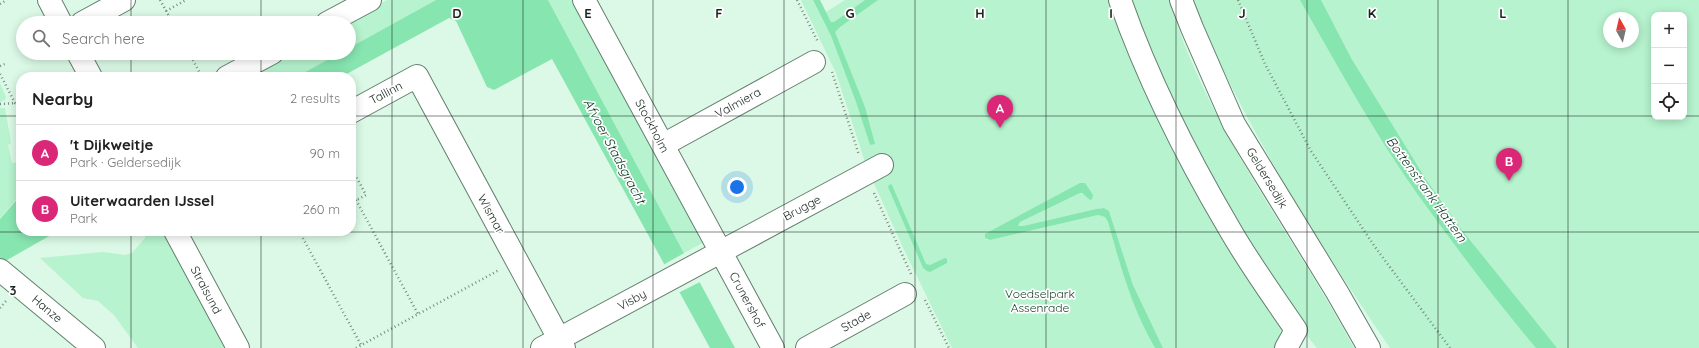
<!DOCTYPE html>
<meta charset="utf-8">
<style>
body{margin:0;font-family:Quicksand,sans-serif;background:#f6f6f6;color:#222}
.controls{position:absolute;right:12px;top:12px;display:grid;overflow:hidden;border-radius:8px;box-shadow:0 2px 10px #0003}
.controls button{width:36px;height:36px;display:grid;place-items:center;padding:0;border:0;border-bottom:1px solid #e0e0e0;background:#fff;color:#222;font:20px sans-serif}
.compass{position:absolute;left:1603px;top:12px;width:36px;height:36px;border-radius:50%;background:#fff;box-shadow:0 2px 10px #0003;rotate:352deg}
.you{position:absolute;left:737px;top:187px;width:14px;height:14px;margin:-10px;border:3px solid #fff;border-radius:50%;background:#1a73e8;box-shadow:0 0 0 6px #1a73e833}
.badge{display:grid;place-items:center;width:26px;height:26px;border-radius:50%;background:#db2777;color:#fff;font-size:13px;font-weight:700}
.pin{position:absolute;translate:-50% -33px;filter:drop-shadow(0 1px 2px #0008)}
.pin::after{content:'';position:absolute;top:21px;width:14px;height:12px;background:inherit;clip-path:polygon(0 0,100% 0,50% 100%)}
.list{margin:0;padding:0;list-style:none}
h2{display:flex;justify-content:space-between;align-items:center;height:52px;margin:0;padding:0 16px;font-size:17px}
h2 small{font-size:13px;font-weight:400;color:#767676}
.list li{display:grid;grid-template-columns:26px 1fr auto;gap:12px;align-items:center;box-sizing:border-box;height:56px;padding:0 16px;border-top:1px solid #e0e0e0}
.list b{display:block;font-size:15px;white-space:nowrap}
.list p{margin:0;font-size:13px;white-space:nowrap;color:#767676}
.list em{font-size:13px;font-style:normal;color:#767676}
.icon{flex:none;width:22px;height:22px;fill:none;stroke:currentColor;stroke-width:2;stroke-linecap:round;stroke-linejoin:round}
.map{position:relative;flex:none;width:1699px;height:348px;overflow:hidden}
.search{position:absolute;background:#fff;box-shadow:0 2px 10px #0003;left:16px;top:16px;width:340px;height:44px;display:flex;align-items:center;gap:10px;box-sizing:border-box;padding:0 14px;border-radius:22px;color:#767676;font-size:15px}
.panel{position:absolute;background:#fff;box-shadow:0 2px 10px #0003;left:16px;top:72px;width:340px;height:164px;border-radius:16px}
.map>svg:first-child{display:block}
.green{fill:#b6f3ce;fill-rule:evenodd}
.water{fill:#87e5b0}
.pier{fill:#dbf9e6}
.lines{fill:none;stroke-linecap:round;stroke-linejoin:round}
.minor-casing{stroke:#647f6e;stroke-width:24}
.major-casing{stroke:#647f6e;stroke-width:24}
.path{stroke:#788c7f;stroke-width:2.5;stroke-dasharray:1 3;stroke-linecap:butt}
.minor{stroke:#fff;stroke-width:22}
.major{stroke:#fff;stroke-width:22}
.grid{fill:none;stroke:#19241e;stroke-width:1;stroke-opacity:0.55}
.labels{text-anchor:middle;stroke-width:3.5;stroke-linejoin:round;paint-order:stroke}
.street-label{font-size:12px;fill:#19241e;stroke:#fefefe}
.park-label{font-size:12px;fill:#19412c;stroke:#fefefe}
.water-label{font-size:13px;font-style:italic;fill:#0d3622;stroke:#fefefe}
.grid-label{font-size:13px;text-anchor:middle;font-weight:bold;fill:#19241e;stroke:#fefefe;stroke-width:3.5;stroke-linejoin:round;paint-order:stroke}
</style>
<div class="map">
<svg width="1699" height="348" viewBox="0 0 1699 348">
<rect width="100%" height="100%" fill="#dbf9e6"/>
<g class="green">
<path d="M387,0H436L349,48V23H345Z"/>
<path d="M548,0H576L706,241L684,253Z"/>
<path d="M801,0H813L831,36L856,102L870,145H872L832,32L872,0H1110L1280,318L1281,329L1278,348H1163L1133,285L1109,211L1104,208L1096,209L1023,226H1018L1020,222L1078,194H1084L1090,200L1087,186L985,239L990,240L1098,215L1105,217L1108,222C1120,265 1132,309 1155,348H952L905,252L867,168L836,73ZM888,187L926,268L925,270L923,268Z"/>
<path d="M845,0H865L834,22H831L826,12Z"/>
<path d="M1127,0H1169C1207,127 1292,233 1354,348H1317L1304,332L1195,155Z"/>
<path d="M1192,0H1699V348H1390C1338,272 1288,194 1245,113C1226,76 1207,39 1192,0ZM1654,15H1684V117H1654ZM1609,18H1633V42H1609Z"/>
<path d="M289,53H340L296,77H245Z"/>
<path d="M0,83L6,97L5,100L0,102Z"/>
<path d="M0,108H5L11,143L8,145L12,163L21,162V194L0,218Z"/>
<path d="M145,231H165L229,348H138L114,315L98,301L83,298L40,258L103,252L125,255L132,253L145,238Z"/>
</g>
<g class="water">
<path d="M436,0H548L735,348H710L552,59L494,90L487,87L456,21L449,18L341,77H296L340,53H349V48Z"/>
<path d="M813,0H820L831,22H834L865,0H878L840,27L835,32L865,107L875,144L870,145L856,102L831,36Z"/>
<path d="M1300,0H1321L1351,58L1427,181L1461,229L1557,348H1536C1494,298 1454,245 1416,192C1373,131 1337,65 1300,0Z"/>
<path d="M1080,183H1085L1093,195L1092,199L1090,200L1082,193L1078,194L1020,222L1018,226H1023L1096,209L1104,208L1109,211L1133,285L1163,348H1155C1132,309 1120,265 1108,222L1105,217L1098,215L990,240L985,238V234Z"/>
<path d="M890,184L892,185L926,264L930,265L945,258L947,259V263L930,272L927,271L923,268L888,187Z"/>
<path d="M21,195V231H58L0,264V219Z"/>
</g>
<path class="pier" d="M686,252L702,281L678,293L663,265Z"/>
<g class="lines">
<defs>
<g id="minor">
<path d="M49,0L61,23"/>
<path d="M584,0L773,348"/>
<path d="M1120,0C1148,80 1186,155 1229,228C1249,263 1273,296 1296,330L1286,348"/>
<path d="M82,23L124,0"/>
<path d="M327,23L370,0"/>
<path d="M78,53L91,77"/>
<path d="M227,77L272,53"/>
<path d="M351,112L417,76L564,348"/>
<path d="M663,145L814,62"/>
<path d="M175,231L238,348"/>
<path d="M0,270L94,348"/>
<path d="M542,348L882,165"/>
<path d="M807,348L905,294"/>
</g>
<path id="major" d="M1181,0L1192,28L1234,124L1337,292L1369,348"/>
</defs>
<use href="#minor" class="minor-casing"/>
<use href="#major" class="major-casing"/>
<g class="path">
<path d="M160,0L173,23"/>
<path d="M797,0L818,42"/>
<path d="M1238,0L1265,64L1311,151L1375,247L1450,348"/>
<path d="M0,4L7,0"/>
<path d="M166,11L186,0"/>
<path d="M189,53L202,77"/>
<path d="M0,66L7,63"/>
<path d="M832,72L859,155"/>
<path d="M0,74L15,103L21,102"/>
<path d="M0,104L15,103"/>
<path d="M351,167L366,195L351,203"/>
<path d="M874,193L911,274"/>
<path d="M356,200L418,314"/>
<path d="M290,231L292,234L298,231"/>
<path d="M299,231L361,345"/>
<path d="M925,300L949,348"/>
<path d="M0,308L6,301"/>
<path d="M356,348L499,270"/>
</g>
<use href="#minor" class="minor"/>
<use href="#major" class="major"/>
</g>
<path class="grid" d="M131,0V23M261,0V23M392,0V348M523,0V348M653,0V348M784,0V348M915,0V348M1046,0V348M1176,0V348M1307,0V348M1438,0V348M1568,0V348M131,53V77M261,53V77M0,116H21M351,116H1654M1684,116H1699M131,231V348M261,231V348M0,232H1699"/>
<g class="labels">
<g class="street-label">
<text transform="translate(386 93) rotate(-28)" y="4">Tallinn</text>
<text transform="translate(738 103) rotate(-29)" y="4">Valmiera</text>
<text transform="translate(652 126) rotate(62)" y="4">Stockholm</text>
<text transform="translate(1267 178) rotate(59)" y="4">Geldersedijk</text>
<text transform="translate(802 208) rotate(-28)" y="4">Brugge</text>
<text transform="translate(491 214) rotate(61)" y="4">Wismar</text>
<text transform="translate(206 290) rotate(62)" y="4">Stralsund</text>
<text transform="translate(632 300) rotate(-28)" y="4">Visby</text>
<text transform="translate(747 300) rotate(62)" y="4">Crunershof</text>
<text transform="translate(47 309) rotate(40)" y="4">Hanze</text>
<text transform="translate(856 321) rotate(-29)" y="4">Stade</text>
</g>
<g class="park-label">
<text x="1040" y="298">Voedselpark<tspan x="1040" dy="14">Assenrade</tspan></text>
</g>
<g class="water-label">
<text transform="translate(615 151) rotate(62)" y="5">Afvoer Stadsgracht</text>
<text transform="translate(1427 189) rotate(54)" y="5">Bottenstrank Hattem</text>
</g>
</g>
<g class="grid-label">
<text x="457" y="18">D</text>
<text x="588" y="18">E</text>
<text x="719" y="18">F</text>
<text x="850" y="18">G</text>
<text x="980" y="18">H</text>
<text x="1111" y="18">I</text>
<text x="1242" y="18">J</text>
<text x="1372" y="18">K</text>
<text x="1503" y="18">L</text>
<text x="13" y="295">3</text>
</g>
</svg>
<div class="controls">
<button>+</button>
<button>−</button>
<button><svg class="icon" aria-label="locate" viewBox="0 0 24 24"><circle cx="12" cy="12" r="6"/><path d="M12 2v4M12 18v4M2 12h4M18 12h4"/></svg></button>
</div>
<svg class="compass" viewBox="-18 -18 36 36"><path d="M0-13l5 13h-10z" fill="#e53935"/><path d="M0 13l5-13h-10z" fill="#767676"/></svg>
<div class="you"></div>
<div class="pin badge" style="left:1000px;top:128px">A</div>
<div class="pin badge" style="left:1509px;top:181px">B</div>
<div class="search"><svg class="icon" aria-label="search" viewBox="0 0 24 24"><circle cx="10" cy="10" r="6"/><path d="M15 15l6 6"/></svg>Search here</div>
<section class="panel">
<h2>Nearby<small>2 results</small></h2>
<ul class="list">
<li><span class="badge">A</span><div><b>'t Dijkweitje</b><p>Park · Geldersedijk</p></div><em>90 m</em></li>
<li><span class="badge">B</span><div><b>Uiterwaarden IJssel</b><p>Park</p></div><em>260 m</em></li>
</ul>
</section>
</div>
